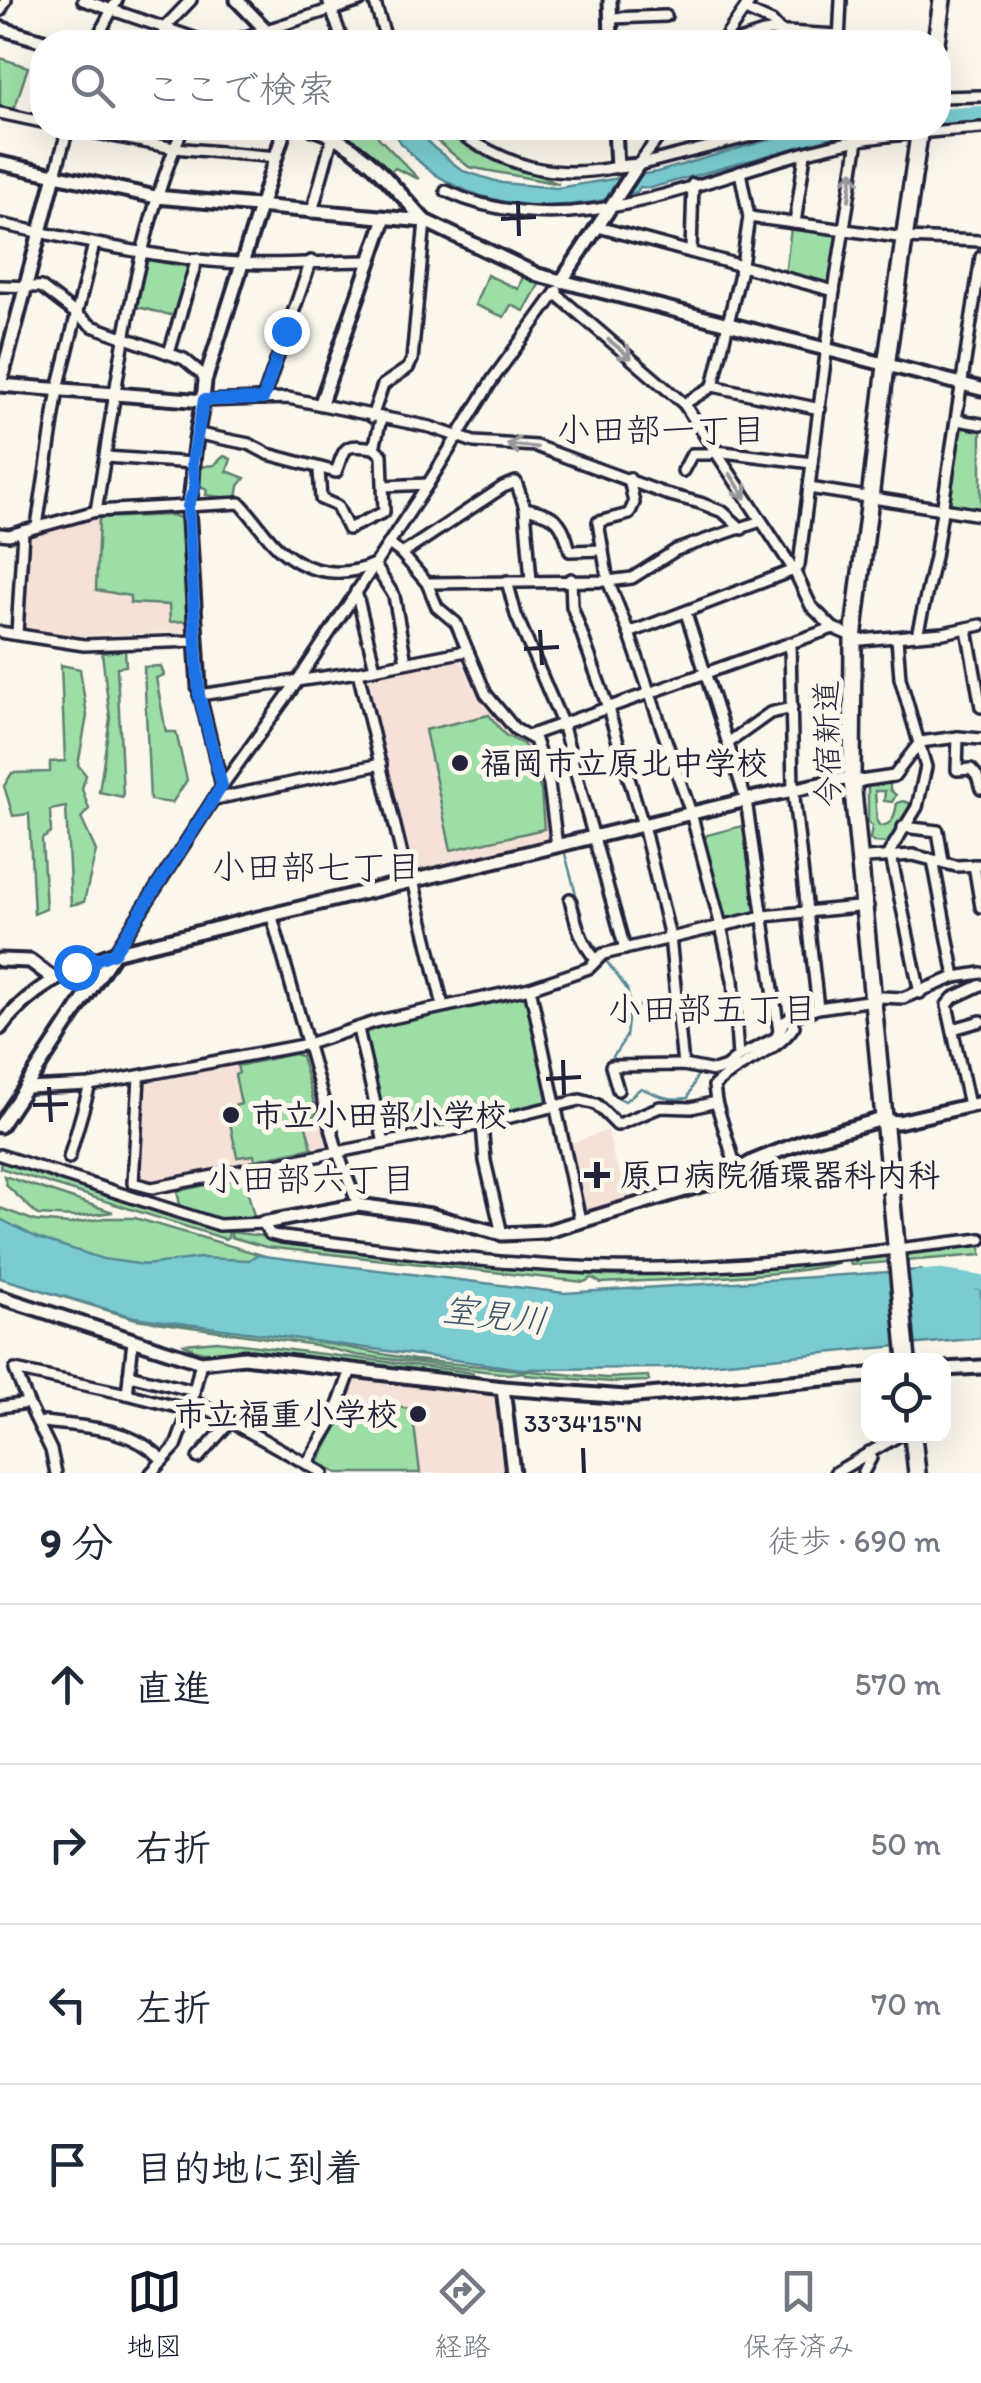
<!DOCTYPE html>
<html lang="ja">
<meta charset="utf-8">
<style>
body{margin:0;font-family:Itim,"Klee One",sans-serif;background:#f2f2f3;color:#1f2937}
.controls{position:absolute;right:30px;bottom:30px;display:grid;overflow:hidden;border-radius:20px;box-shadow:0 10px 40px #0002}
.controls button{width:90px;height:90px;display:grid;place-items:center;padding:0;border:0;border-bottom:2px solid #e0e1e3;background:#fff;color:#1f2937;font:50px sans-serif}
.stop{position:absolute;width:30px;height:30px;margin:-22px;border:8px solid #1a73e8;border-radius:50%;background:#fff}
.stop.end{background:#1a73e8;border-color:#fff;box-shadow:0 2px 10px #0008}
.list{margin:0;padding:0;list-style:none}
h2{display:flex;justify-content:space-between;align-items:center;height:130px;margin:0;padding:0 40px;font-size:42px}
h2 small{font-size:32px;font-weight:400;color:#747a83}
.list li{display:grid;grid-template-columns:65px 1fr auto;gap:30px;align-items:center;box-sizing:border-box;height:160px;padding:0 40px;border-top:2px solid #e0e1e3}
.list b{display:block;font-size:38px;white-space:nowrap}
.list em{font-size:32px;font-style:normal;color:#747a83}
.icon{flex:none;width:55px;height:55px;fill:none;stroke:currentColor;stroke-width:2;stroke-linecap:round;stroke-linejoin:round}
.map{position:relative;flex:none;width:981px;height:1473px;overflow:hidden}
.search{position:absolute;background:#fff;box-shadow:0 10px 40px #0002;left:30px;right:30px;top:30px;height:110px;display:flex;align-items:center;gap:25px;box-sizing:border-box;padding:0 35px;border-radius:40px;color:#747a83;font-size:38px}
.sheet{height:770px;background:#fff}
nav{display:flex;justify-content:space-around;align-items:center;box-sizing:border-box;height:140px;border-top:2px solid #e0e1e3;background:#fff;font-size:28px;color:#747a83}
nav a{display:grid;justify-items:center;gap:5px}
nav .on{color:#111827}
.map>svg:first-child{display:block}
.built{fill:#f5e1d8}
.green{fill:#9ddea7;stroke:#608071;stroke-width:2.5}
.water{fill:#7accd0;stroke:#578894;stroke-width:2.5}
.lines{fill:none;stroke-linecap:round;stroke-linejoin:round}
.stream{stroke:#578894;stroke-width:2.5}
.river{stroke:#7accd0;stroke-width:14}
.minor-casing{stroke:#22223b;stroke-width:16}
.tertiary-casing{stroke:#22223b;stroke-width:19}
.trunk-casing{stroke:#22223b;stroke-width:22}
.minor{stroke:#fbf7ec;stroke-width:9}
.tertiary{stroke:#fbf7ec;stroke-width:11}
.trunk{stroke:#fbf7ec;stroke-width:15}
.oneway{stroke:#99979c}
.route{stroke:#1a73e8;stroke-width:12}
.ticks{fill:none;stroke:#22223b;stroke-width:4}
.poi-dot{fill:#22223b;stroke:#fbf7ec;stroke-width:4}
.labels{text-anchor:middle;stroke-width:10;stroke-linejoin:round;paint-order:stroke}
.street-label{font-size:32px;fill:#22223b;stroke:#fbf7ec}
.poi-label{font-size:32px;font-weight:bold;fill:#22223b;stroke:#fbf7ec;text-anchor:start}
.neighbourhood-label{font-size:35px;fill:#22223b;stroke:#fbf7ec}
.water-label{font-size:35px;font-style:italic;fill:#3c5568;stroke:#fbf7ec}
.ticks-label{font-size:25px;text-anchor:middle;fill:#22223b;stroke:#fbf7ec;stroke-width:10;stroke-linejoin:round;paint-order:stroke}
</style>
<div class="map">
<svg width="981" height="1473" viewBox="0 0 981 1473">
<rect width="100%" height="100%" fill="#fbf7ec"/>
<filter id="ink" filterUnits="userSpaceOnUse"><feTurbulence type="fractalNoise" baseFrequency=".01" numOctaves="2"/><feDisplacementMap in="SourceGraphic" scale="20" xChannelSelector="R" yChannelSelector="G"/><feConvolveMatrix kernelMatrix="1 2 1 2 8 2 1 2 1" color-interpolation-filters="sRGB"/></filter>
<g filter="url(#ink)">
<g class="built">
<path d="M178,513L184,517L191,632L78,636L23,627L29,535L98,516Z"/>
<path d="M460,658L484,705L508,732L531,747L544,789L549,838L409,873L365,677Z"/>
<path d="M302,1050L329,1145L327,1149L153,1184L138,1180L141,1085Z"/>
<path d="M608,1130L614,1159L630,1199L582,1212L567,1145Z"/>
<path d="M355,1378L491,1392L497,1397L505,1473H331L313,1463Z"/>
</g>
<g class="green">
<path d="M0,58L28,67L15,107L9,111L0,109Z"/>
<path d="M374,128L379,138L419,179L395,168L390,172L338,129Z"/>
<path d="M427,128H445L477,150L559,184L469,167L433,138Z"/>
<path d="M791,228L840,233L832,286L785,274Z"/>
<path d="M147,260L190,267L175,316L137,307Z"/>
<path d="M524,274L541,281L524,311L511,305L504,317L475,305L487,275L518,289Z"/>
<path d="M959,423L981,426V513L946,507Z"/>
<path d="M224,456L231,459L227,471L245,478L239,486L237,499L206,495L207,489L200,486L198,467L214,465Z"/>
<path d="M173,515L182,519L187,621L170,622L169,605L130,603V596L96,590L99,518Z"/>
<path d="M125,650L126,666L117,667L123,797L99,792L110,718L102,653Z"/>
<path d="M61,665L80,669L87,716L78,765L86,775L82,789L89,809L81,818L96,851L84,902L71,905L66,807L50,810L51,833L42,839L46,909L34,914L29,814L13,816L4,786L12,773L50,772V762L65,761Z"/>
<path d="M161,666L164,675L156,678L166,732H176L187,780L172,803L150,800L144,667Z"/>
<path d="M489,715L505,735L523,744L528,751L541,791L544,829L451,850L425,730Z"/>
<path d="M890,781V790L896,795L892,802L884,801L885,791H875L877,822L880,826C894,825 895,814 897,803L903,801L909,803L911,810L888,843L873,842L870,839L872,826L868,822V782Z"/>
<path d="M742,826L745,828L760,910L757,915L726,922L723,920L703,841L707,835Z"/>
<path d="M530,988L556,1108L384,1143L358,1029Z"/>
<path d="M294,1054L301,1056L317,1114L304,1119L312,1148L255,1160L254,1155L237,1157L227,1108L241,1104L235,1075L239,1073L237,1066Z"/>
<path d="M1,1161L177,1219L229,1232L228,1237L225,1239L0,1168Z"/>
<path d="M4,1176L113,1212L75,1217L38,1215L7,1186Z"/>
<path d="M244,1177L255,1220L225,1222L181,1210L177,1191Z"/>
<path d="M0,1208L35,1221L69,1224L105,1218H135L279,1260C168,1266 100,1279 0,1219Z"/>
<path d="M231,1232L508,1269L612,1276L845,1259C824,1276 641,1281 601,1283L592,1278L584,1282L266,1247L231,1237Z"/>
<path d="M981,1243V1255L851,1265L850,1263L855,1257Z"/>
<path d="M44,1291L415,1360L606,1378L648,1376L649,1381L611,1382L525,1375L524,1372L508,1374L356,1355L315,1345L136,1319Z"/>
<path d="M217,1341L461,1371L472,1373L478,1382L241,1353L239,1349C221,1352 199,1356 184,1344Z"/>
<path d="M349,1402L412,1409L420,1473H337L318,1463Z"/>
</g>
<g class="water">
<path d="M390,128H415L433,147L463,171L502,183L557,188L657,172L810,128H850L845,134L650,188L640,187L637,192C548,218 445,211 390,128Z"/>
<path d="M0,1219L38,1238L103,1259L145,1265L200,1258L249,1260L256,1255L565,1293L920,1270L981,1290V1338L666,1368L522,1369L134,1317L0,1278Z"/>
</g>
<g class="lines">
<g class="stream">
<path d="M190,643L194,691"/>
<path d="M409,657L435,653"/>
<path d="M379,662L401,658"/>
<path d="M330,672L371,664"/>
<path d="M486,682L507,712"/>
<path d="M539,739L552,778"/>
<path d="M564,850L587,935L627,989L630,1003L626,1037L608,1064"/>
<path d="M907,1001L956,982L981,980"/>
<path d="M813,1014L864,1006"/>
<path d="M705,1074H721"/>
<path d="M611,1081L615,1096L625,1101L641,1088C657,1095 669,1101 688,1098L698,1073"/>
</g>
<g class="river">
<path d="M938,116L981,113"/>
<path d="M917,1278L936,1276L981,1283"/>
</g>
<defs>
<g id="minor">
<path d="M83,0L206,42"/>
<path d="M328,0L343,42"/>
<path d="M374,0L387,42"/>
<path d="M745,10L772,22L790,42"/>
<path d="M0,11L6,0"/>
<path d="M611,18L666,16"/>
<path d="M163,29L191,0"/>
<path d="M95,42L117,0"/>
<path d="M229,42L332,9"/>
<path d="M722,42L751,0"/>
<path d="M736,42L769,31L838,35"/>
<path d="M839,42L841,0"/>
<path d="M938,97L981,96"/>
<path d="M0,113L42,122"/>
<path d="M71,128L174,148L277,157"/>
<path d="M451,128C507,165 549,181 617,167"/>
<path d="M638,165L782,128"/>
<path d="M638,165L665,128"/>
<path d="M55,175L68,128"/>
<path d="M446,191C581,254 725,163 860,140C900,133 941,131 981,128"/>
<path d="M312,212L335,128"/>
<path d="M749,217L905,238L981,241"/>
<path d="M795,223L805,154"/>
<path d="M0,224C79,240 157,259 238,263C281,266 326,261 370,261"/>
<path d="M598,227L834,291"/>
<path d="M691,252L693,184"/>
<path d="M0,286L41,287L92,326L184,359L202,374L205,381"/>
<path d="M556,294L684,404L794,570L811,606L833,628L861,640L917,635L935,557L981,257"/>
<path d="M169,353L197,259"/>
<path d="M713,386L820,409"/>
<path d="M263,399L311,261"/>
<path d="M204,401L288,398L430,427L474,442L536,446L666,494L700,503L723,512L742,529"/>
<path d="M684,404L713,386L742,265L749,217L740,172"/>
<path d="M372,417L383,385L408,368L412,360L425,221"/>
<path d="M957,420L981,424"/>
<path d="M199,434L249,444L268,454L336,472C346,445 344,444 374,448L381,419"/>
<path d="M716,451L812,463"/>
<path d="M106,457L193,463"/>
<path d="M319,470L321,499L337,506L348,529L384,512L382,455L374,448"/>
<path d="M683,471L692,454H709L715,450"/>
<path d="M629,478L634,503L629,514L598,522L608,581L629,633L794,570L799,565L834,291L858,140"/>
<path d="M384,486L428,484"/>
<path d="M809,488L981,515"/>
<path d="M525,508L531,580"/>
<path d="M96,511C118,382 131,248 183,128"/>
<path d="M37,526L58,389L94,244"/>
<path d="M0,534L9,535L96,511L240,503C255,518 267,540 283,552C310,574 344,578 374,564L394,596L406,662"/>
<path d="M389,544L401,553L427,583L437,607L456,623L486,694L515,729L535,740L549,784L557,846"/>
<path d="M402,554L503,487L516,482L525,508C557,515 562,520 570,551L603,550"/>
<path d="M571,579L572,606L607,705L643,825L670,937L683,1065"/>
<path d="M507,581L516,615L562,723L625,949"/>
<path d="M427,583L608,581L632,578L676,550L761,521"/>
<path d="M356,591L375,668"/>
<path d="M686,613L746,800L779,1031"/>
<path d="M967,629L981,707"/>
<path d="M0,632L84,645L196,641"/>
<path d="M17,634L23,531"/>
<path d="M917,635L943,633L981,625"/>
<path d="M790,643L793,789L818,1008"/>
<path d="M358,672L408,880"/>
<path d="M199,692L222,786"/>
<path d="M199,695L358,672L466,651"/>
<path d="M528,736L833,628"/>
<path d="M958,737L957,770L971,769L977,776L981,789"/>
<path d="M728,743L770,713L792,708"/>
<path d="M860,781L894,776L920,742L958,737L981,739"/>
<path d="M215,799L381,764"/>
<path d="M903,827L938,831L943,862"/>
<path d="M887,856L917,807L926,767L900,678L897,638"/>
<path d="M891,856L920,993"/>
<path d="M867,858L913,855L956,866L981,865"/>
<path d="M933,860L955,977L981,973"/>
<path d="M974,865L981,907"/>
<path d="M413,880L443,1006"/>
<path d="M570,899C575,920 581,945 597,960"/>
<path d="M272,917L338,1153L358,1205"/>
<path d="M114,953L222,786L297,682L428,484L493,379L557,291"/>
<path d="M530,988L580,1220"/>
<path d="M881,997L903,998L955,977"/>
<path d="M647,1007L677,1005"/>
<path d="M358,1029L384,1143"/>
<path d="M953,1029L981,1021"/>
<path d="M738,1057L776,1038L784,1022L792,1017L818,1008L874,1000"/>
<path d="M139,1077L133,1183L152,1188L482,1124L580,1100L596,1104L617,1125L660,1107L691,1108L716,1102L737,1171"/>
<path d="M27,1088L90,1085L308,1044L378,1021L530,988L589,968L603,954L764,916L868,906"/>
<path d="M618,1090L611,1066L683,1065L714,1071L726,1067L738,1057L733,980L721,926L691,813L629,633"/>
<path d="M716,1102L714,1086C739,1061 774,1056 794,1026"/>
<path d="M969,1105L947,1005L953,998L981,985"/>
<path d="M482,1124L485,1161L502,1234"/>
<path d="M0,1155L219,1225L263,1223L270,1234L282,1237C390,1249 499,1266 608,1268C731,1271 860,1253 981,1239"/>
<path d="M69,1158L90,1085"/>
<path d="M133,1341L127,1394L189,1410"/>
<path d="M201,1362L192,1400L323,1473"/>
<path d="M129,1375L194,1391"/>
<path d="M28,1403L15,1370L127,1394"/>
<path d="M0,1407L28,1403L51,1450L56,1473"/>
<path d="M39,1425L43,1422C86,1427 131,1427 163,1460"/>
<path d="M198,1458L230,1422"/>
<path d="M307,1464L332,1422L351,1370"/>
<path d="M151,1473L176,1446L190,1408"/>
<path d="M835,1473L898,1436"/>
<path d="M863,1473L871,1458L869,1452"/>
</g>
<g id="tertiary">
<path d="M237,0L267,31L270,42"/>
<path d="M610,0L611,42"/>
<path d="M332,9L359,0"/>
<path d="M0,28L47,42"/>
<path d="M312,128C362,144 390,183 425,221"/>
<path d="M615,128L617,167L638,165"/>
<path d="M0,163L156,197L425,221L538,275L981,389"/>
<path d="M561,282L638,165"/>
<path d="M0,384L55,175"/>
<path d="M0,385L204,401"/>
<path d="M321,403L385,218"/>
<path d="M199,688L188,506C193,490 192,481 193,465C194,439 203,409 205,381L285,128"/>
<path d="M0,960L30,961L54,979"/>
<path d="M0,1028C29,989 70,969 114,953L746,800L844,779L860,781"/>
<path d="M0,1126L113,955"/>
<path d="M263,1223L358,1205L430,1215L502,1234L545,1232L722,1179L754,1161L804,1141L879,1120L898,1122L981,1103"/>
<path d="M0,1297L201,1362L244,1357L503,1388L626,1397L868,1375"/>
<path d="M944,1369L981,1367"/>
<path d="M503,1388L513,1473"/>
</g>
<g id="trunk">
<path d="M936,42L942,0"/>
<path d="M907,1360L852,780L853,639L886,366L920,128"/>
<path d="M913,1436L917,1473"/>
</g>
</defs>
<use href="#minor" class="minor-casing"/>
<use href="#tertiary" class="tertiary-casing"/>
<use href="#trunk" class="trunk-casing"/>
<use href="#minor" class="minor"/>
<use href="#tertiary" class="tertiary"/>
<use href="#trunk" class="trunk"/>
</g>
<defs><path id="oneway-shaft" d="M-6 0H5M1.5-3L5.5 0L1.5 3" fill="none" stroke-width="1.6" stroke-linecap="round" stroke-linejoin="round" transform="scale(2.5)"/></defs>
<g class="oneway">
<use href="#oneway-shaft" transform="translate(851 185) rotate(-82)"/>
<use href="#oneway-shaft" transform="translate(620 349) rotate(39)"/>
<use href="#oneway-shaft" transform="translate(522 446) rotate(-174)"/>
<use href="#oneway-shaft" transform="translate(738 486) rotate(57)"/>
</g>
</g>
<g class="lines" filter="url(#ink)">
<path class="route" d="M76,967L114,953L222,786L199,695L188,506L195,486L192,463L204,400L263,399L286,331"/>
</g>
<path class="ticks" d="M518,201L519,236M501,219L536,217M540,630L542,665M524,649L559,647M563,1060L564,1095M546,1079L581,1077M49,1087L51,1122M33,1105L68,1104M583,1448L584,1473"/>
<g class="poi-dot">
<circle cx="460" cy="763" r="10"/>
<circle cx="231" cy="1115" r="10"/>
<path d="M592 1160h10v10h10v10h-10v10h-10v-10h-10v-10h10z"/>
<circle cx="418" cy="1414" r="10"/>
</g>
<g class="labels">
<g class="street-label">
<text transform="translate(827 744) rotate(-91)" y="11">今宿新道</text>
</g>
<g class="poi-label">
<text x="480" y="774">福岡市立原北中学校</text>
<text x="251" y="1126">市立小田部小学校</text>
<text x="620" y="1186">原口病院循環器科内科</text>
<text x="398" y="1425" text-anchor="end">市立福重小学校</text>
</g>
<g class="neighbourhood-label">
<text x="661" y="442">小田部一丁目</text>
<text x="316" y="879">小田部七丁目</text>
<text x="712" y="1021">小田部五丁目</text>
<text x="311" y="1191">小田部六丁目</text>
</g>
<g class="water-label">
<text transform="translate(495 1315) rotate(7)" y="12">室見川</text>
</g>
</g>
<g class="ticks-label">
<text x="583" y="1432">33°34'15"N</text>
</g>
</svg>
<div class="controls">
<button><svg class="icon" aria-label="locate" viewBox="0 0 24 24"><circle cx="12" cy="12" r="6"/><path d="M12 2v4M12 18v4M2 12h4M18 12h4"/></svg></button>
</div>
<div class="stop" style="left:76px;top:967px"></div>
<div class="stop end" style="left:286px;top:331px"></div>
<div class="search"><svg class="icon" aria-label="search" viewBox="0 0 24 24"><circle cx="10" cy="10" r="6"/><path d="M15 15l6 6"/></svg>ここで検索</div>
</div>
<section class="sheet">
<h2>9 分<small>徒歩 · 690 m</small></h2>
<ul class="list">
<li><svg class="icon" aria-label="ahead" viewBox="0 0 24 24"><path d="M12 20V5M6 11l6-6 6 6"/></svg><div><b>直進</b></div><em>570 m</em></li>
<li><svg class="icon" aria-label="right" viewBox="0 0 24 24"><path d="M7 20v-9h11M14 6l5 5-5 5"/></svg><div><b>右折</b></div><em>50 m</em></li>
<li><svg class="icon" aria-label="left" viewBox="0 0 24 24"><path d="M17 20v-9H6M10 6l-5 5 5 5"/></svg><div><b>左折</b></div><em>70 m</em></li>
<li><svg class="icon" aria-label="arrive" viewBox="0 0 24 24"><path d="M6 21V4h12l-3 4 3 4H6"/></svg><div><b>目的地に到着</b></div></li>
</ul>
</section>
<nav>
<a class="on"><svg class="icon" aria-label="map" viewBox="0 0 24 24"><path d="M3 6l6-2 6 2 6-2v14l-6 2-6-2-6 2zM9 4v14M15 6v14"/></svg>地図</a>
<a><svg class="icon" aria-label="directions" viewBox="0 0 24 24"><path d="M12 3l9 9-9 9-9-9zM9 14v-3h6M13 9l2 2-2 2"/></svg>経路</a>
<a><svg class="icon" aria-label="saved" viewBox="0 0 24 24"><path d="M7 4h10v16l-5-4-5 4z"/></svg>保存済み</a>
</nav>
